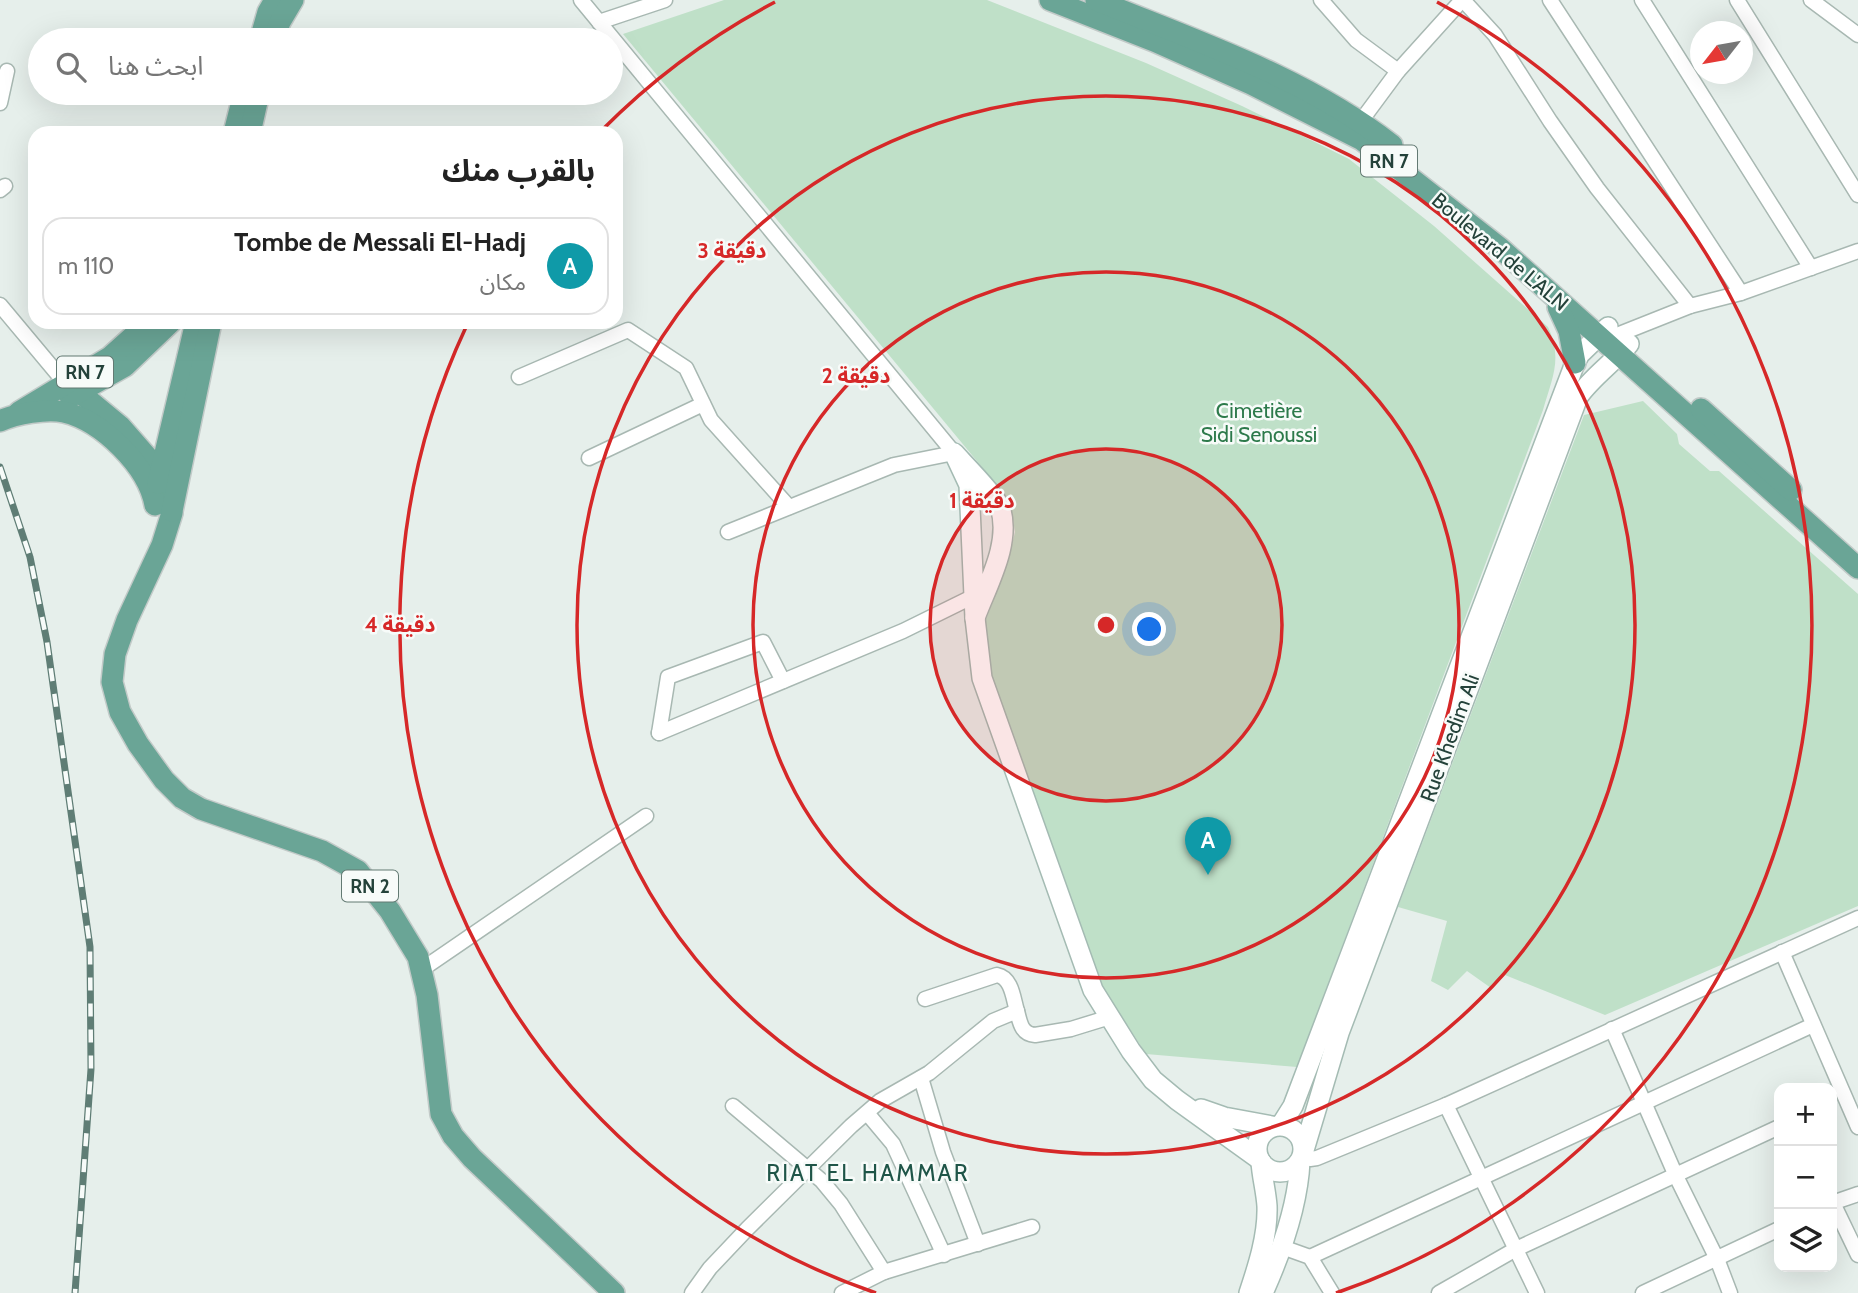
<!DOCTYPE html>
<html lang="ar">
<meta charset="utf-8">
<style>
body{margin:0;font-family:Cabin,"Noto Sans Arabic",sans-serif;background:#f2f2f2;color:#222;direction:rtl}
.controls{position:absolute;right:21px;bottom:21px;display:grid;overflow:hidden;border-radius:14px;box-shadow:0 7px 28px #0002}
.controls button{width:63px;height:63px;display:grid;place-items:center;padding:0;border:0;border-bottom:2px solid #e0e0e0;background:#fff;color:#222;font:35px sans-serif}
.compass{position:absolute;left:1690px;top:21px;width:63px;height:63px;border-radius:50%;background:#fff;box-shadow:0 7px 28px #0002;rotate:239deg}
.you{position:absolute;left:1150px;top:630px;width:24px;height:24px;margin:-18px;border:5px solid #fff;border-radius:50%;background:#1a73e8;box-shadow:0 0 0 10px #1a73e833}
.badge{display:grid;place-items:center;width:46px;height:46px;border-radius:50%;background:#ea580c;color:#fff;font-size:23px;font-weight:700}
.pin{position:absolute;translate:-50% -58px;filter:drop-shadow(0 2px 4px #0008)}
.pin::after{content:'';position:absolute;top:37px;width:24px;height:21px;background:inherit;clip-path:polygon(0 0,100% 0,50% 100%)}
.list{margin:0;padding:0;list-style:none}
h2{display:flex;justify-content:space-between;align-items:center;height:91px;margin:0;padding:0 28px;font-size:30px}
h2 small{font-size:23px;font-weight:400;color:#767676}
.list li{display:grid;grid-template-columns:46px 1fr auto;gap:21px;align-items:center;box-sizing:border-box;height:98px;margin:0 14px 14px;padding:0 14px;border:2px solid #e0e0e0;border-radius:21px}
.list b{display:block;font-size:26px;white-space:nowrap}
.list p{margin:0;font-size:23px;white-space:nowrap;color:#767676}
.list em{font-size:23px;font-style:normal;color:#767676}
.icon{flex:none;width:38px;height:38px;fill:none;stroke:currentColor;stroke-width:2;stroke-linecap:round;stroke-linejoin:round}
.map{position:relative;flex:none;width:1858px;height:1293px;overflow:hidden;direction:ltr}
.search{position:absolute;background:#fff;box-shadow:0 7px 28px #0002;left:28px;top:28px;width:595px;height:77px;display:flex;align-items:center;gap:18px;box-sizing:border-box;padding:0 24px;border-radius:38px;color:#767676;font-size:26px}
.panel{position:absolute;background:#fff;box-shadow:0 7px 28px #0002;left:28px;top:126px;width:595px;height:203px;border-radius:21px;direction:rtl}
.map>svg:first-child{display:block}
.green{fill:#bfe0c8}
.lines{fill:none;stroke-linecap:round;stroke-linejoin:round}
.street-casing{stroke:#a8b8b2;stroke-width:17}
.secondary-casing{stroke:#a4bbb3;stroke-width:22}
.primary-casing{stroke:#c2cac8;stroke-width:24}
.street{stroke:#fff;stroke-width:14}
.secondary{stroke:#fff;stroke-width:19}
.primary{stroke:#6aa596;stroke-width:21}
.rail-casing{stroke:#5f7d75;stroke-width:7}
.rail{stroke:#f7fbf9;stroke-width:4.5;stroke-dasharray:13;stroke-linecap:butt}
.ring{fill:none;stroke:#d62828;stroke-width:3.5}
.labels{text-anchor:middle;stroke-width:5;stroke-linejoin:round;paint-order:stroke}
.shield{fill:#f7fbf9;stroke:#637a73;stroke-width:2}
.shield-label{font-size:19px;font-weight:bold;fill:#24423a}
.street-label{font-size:21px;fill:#24423a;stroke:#f7fbf9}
.park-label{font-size:21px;fill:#2d7a4b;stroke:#f7fbf9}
.neighbourhood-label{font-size:23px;letter-spacing:2px;fill:#1f5548;stroke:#f7fbf9}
.centre{fill:#d62828;stroke:#f7fbf9;stroke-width:3.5}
.ring-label{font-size:21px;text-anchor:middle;font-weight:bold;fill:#d62828;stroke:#f7fbf9;stroke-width:5;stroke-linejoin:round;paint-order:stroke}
</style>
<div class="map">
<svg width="1858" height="1293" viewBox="0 0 1858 1293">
<rect width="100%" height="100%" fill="#e6efeb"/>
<g class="green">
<path d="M724,0H987L1146,63L1242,106L1349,159L1434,226L1548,327C1563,359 1552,378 1543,410L1297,1067L1146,1054L1102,986L991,676L985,622L1008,562L1015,532L1010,501L623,34Z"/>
<path d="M1643,401L1677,434L1679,444L1710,471H1719L1858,594V906L1605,1015L1505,975L1491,988L1467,971L1448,990L1431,981L1447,921L1398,907L1584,415Z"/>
</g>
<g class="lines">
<defs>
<g id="street">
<path d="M581,0L954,453L894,465L728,532"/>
<path d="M1321,0L1356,40L1398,71"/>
<path d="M1463,0L1495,35L1550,121L1597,188L1690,306"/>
<path d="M1550,0L1741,293"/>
<path d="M1642,0L1811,268"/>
<path d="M1737,0L1858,195"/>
<path d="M1811,0L1858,35"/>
<path d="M599,22L665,0"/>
<path d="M0,103L7,71"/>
<path d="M1361,121L1398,71L1462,0"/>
<path d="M0,190L5,186"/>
<path d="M0,305L66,384L72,388"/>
<path d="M1617,335L1690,306L1741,293L1858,251"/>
<path d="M519,377L628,330L686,368L711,420L789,507"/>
<path d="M589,458L703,404"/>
<path d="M659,733L903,631L974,596"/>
<path d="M659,733L668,677L763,642L783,681"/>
<path d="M1782,952L1858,1127"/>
<path d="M421,970L646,816"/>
<path d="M925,999L997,975C1012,978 1013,998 1017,1011"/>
<path d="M1612,1029L1676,1176L1717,1259L1730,1293"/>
<path d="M921,1078L943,1152L978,1244"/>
<path d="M1446,1105L1537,1293"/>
<path d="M733,1106L822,1181L841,1204L884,1272"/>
<path d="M867,1113L893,1144L944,1255"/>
<path d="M1302,1156L1310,1159L1317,1158L1446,1105L1858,918"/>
<path d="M1832,1203L1858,1194"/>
<path d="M1833,1203L1858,1255"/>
<path d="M1282,1247L1310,1257L1332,1293"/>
<path d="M1310,1257L1813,1025"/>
<path d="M692,1293L710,1268L747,1229L851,1126L880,1101L929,1073L993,1021L1017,1011C1020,1022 1021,1034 1035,1035L1071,1029L1110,1017"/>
<path d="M842,1293L884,1272L1032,1227"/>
<path d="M1439,1293L1516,1249L1779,1127"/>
<path d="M1643,1293L1779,1229"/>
</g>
<g id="secondary">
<path d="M954,453C964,464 995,495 1000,507C1012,543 987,585 975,618L969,485Z"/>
<path d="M975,618L982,678L1093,990L1131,1051L1153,1080L1177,1100L1259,1159"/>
<path d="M1201,1109L1224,1117L1272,1126"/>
<path d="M1281,1125L1293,1106L1575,363L1580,354L1608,327"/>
<circle cx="1280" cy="1149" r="23"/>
<path d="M1304,1150L1339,1033L1578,397C1592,377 1613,363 1629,344"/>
<path d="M1249,1293C1258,1266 1268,1235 1267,1206C1266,1191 1262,1177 1261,1162"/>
<path d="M1263,1293C1281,1253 1298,1206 1300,1161"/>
</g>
<g id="primary">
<path d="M1050,0L1154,41L1251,84L1362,140L1500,248L1858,568"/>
<path d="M1096,0C1196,41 1305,77 1392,145"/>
<path d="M260,40L268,12L275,0"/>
<path d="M274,40L280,22L293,0"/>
<path d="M234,133L244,93"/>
<path d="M250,133L259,93"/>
<path d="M1558,307L1569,331L1575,363"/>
<path d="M79,392L120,426L155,466L172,513L162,545L127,620L115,654L112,682L120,712L138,744L164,780L182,798L201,809L322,851L358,871L390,911L418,957L421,970L427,995L441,1114L453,1136L472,1158L614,1293"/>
<path d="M70,397L125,366L171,322"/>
<path d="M1701,409L1791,490"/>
<path d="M19,412L110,357L149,322"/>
<path d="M0,421C15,414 47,408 64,412C102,421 148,466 155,505"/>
<path d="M158,483L196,322"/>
<path d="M172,511L211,322"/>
</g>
</defs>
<use href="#street" class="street-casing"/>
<use href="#secondary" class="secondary-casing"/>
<use href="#primary" class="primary-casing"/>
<use href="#street" class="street"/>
<use href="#secondary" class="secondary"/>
<use href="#primary" class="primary"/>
<defs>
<path id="rail" d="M0,467L30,557L47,642L90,947L91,1069L75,1293"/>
</defs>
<use href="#rail" class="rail-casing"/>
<use href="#rail" class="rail"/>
</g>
<circle cx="1106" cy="625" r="176" fill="#d62828" fill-opacity=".12"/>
<g class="ring">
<circle cx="1106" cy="625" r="176"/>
<circle cx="1106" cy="625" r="353"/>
<circle cx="1106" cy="625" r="529"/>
<path d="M876 1293A706 706 0 0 1 466 327M602 130A706 706 0 0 1 775 2M1437 2A706 706 0 0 1 1336 1293"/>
</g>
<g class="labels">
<g class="shield">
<rect x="1361" y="145.5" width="56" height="31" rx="5"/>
<rect x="57" y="356.5" width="56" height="31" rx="5"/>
<rect x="342" y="870.5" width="56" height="31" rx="5"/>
</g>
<g class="shield-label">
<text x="1389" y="168">RN 7</text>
<text x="85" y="379">RN 7</text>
<text x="370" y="893">RN 2</text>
</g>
<g class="street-label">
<text transform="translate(1500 252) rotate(40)" y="7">Boulevard de L'ALN</text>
<text transform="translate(1450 738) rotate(-70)" y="7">Rue Khedim Ali</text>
</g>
<g class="park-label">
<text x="1259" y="418">Cimetière<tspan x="1259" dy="24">Sidi Senoussi</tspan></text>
</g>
<g class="neighbourhood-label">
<text x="868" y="1181">RIAT EL HAMMAR</text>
</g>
</g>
<circle cx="1106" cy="625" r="10" class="centre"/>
<g class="ring-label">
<text x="732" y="258">3 دقيقة</text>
<text x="856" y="383">2 دقيقة</text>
<text x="982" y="508">1 دقيقة</text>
<text x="400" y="632">4 دقيقة</text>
</g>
</svg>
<div class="controls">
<button>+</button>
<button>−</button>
<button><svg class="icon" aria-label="layers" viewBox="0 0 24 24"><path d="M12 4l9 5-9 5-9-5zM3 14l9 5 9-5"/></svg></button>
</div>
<svg class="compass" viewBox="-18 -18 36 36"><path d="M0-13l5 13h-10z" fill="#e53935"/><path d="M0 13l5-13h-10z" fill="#767676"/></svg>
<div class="you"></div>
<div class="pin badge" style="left:1208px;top:875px;background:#0f9aa8">A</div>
<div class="search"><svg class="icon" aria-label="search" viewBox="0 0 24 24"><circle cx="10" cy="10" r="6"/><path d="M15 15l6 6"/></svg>ابحث هنا</div>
<section class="panel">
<h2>بالقرب منك<small></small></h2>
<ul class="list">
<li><span class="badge" style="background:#0f9aa8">A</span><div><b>Tombe de Messali El-Hadj</b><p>مكان</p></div><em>110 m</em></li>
</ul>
</section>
</div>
